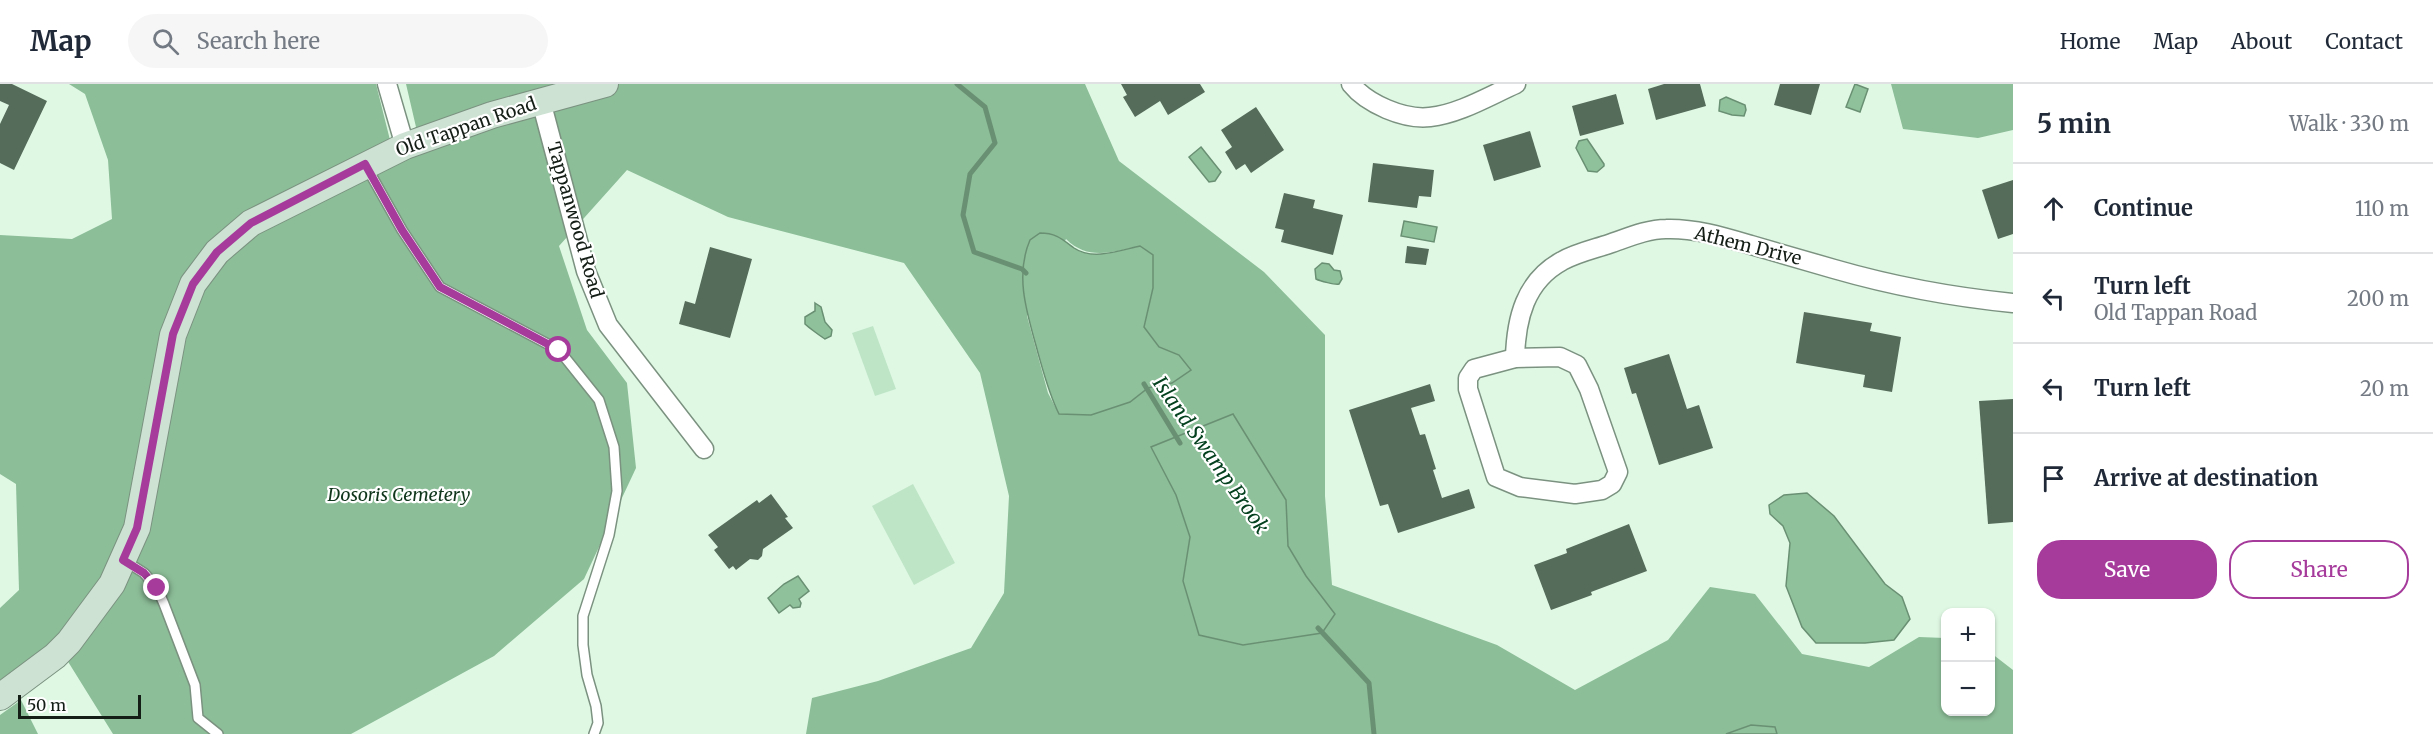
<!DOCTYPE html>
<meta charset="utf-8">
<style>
body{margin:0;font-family:Merriweather,serif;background:#f6f6f7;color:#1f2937}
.controls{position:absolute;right:18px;bottom:18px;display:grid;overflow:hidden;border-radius:12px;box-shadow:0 2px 4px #0004}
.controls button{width:54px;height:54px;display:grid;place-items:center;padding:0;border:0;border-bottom:2px solid #e0e1e3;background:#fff;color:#1f2937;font:30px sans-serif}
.scale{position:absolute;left:18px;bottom:15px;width:123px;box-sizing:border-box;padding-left:6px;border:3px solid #141d16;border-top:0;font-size:16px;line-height:21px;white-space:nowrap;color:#141d16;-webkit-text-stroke:4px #fff;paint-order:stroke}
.stop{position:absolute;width:18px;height:18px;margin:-14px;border:4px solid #a63b9c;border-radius:50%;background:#fff}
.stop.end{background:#a63b9c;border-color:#fff;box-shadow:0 2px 6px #0008}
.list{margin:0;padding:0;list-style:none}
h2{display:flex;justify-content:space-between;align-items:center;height:78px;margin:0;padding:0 24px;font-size:26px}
h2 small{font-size:20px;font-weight:400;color:#747a83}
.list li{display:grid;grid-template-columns:39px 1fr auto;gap:18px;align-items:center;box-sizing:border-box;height:90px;padding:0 24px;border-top:2px solid #e0e1e3}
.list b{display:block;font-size:22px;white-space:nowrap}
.list p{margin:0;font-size:20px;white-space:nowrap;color:#747a83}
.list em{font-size:20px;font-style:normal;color:#747a83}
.actions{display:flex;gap:12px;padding:18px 24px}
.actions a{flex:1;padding:14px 0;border:2px solid #a63b9c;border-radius:24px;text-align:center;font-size:21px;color:#a63b9c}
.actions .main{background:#a63b9c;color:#fff}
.icon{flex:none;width:33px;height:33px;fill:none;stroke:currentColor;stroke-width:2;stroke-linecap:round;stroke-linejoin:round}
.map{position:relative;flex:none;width:2013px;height:650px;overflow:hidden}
header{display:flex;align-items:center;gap:36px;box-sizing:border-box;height:84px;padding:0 30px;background:#fff;border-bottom:2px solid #e0e1e3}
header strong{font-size:28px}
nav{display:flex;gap:33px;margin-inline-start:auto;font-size:21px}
.search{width:420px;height:54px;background:#f6f6f7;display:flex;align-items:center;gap:15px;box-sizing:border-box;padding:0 21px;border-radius:33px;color:#747a83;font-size:22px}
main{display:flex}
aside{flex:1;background:#fff}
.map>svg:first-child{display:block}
.green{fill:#bfe5c7}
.forest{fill:#8cbe98;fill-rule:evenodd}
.water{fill:#8fc19b;stroke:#6a9073;stroke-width:1.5}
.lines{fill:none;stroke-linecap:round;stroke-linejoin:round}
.stream{stroke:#6a9073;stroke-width:5}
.building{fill:#566c5b}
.lane-casing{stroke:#7b9280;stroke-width:12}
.street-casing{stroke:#7b9280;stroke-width:21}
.secondary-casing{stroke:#7b9280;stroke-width:28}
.lane{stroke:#fff;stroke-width:9}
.street{stroke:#fff;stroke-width:18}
.secondary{stroke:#cde2d3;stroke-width:26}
.route{stroke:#a63b9c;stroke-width:8}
.labels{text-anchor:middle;stroke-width:4.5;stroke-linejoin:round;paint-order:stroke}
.street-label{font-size:18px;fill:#141d16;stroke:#fff}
.park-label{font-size:18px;font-style:italic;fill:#10361c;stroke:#fff}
.water-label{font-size:20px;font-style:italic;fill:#04411e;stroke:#fff}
</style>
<header>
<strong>Map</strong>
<div class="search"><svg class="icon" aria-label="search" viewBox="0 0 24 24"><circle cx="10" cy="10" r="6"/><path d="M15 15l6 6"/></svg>Search here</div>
<nav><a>Home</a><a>Map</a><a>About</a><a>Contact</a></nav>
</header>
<main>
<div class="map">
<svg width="2013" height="650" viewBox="0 0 2013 650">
<rect width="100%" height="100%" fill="#dff8e4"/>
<g class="green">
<path d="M873,242L896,305L875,312L852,249Z"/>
<path d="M913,400L955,479L914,501L872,422Z"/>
</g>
<g class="forest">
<path d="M69,0H376L391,60L416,43L406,0H1085L1119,77L1264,188L1325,251V412L1332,501L1497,561L1575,606L1668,556L1710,503L1755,510L1802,570L1869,583L1919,553L1945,554L1946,628H1990L1991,569L2013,586V650H1777L1775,643L1751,641L1726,650H806L812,614L878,597L971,564L1004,509L1009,412L980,289L904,179L728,133L627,86L559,162L587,246L627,299L636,384L584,495L494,572L351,650H113L67,576L31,574L0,596V524L19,506L16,400L0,390V151L72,155L112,135L108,76L85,10ZM1066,155C1088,177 1113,168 1140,162L1153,204L1144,243L1159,263L1179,271L1172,299L1148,304L1130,318L1059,330L1048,309L1027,232ZM1233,330L1286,416L1288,462L1306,492L1183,497L1190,453L1176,411L1151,363Z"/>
<path d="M1891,0H2013V46L1978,54L1903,45Z"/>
<path d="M21,616L38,650H0V631Z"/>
</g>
<g class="water">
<path d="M1855,0L1868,5L1860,28L1846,23Z"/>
<path d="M1726,13L1745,21L1746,26L1744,32L1732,31L1719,27L1720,16Z"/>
<path d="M1587,55L1604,80V82L1597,88L1588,87L1576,64L1579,57Z"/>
<path d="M1201,63L1221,88L1215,97L1209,98L1189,73Z"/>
<path d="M1404,137L1437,143L1434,158L1401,152Z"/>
<path d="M1040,149C1056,149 1062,155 1074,164C1093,177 1121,166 1140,162L1153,171V204L1144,243L1159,263L1179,271L1191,286L1172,299L1148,304L1130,318L1091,331L1059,330C1049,310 1044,290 1038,269C1028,232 1014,193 1030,156Z"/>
<path d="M1322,179L1329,180L1334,186L1340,187L1342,195L1339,200C1335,201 1320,197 1316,195L1315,185Z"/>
<path d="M815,219L821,223L825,238L832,246L831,252L825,255C823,254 808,243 805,240V233L815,227Z"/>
<path d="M1233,330L1286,416L1288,462L1306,492L1335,530L1322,549L1243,561L1199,551L1183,497L1190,453L1176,411L1151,363Z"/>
<path d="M1807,409L1834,432L1885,500L1902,513L1910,535L1894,556L1865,559H1816L1802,543L1786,502L1790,459L1783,442L1770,430L1769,421L1784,411Z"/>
<path d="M798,492L809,507L799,515L801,519L800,523L793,524L790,521L779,529L768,514L784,500Z"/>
<path d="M1751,641L1775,643L1777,650H1726Z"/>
</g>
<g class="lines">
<g class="stream">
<path d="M957,0L985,23L995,59L970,90L963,131L974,168L1022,185L1026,189"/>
<path d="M1144,300L1180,359"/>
<path d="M1318,544L1369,599L1374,650"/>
</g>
</g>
<g class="building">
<path d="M0,0H12L47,17L14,86L0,79V40L9,21L0,17Z"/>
<path d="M1121,0H1200L1205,8L1168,31L1160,17L1135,33L1123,13L1127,11Z"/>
<path d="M1664,0H1700L1706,22L1656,36L1648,5Z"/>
<path d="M1780,0H1820L1811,31L1774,21Z"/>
<path d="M1616,10L1624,40L1580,52L1572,22Z"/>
<path d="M1256,23L1284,66L1251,89L1245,80L1236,86L1225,68L1232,63L1221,46Z"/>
<path d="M1530,47L1541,83L1494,97L1483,61Z"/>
<path d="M1373,79L1434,86L1431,113L1419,112L1417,124L1368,118Z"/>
<path d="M2013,96V150L1998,155L1982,106Z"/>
<path d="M1284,109L1315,116L1313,124L1343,131L1333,171L1281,158L1284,146L1275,144Z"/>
<path d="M1407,162L1429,165L1426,181L1405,179Z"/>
<path d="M710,163L752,175L730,254L679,240L685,217L695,220Z"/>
<path d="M1804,228L1872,239L1870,247L1901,253L1892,308L1863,303L1865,291L1796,279Z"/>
<path d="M1669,270L1687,325L1699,321L1713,364L1659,381L1636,309L1632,310L1624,284Z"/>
<path d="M1430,300L1435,317L1411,324L1420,351L1425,350L1436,385L1433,386L1442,414L1469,405L1475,424L1398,449L1388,420L1380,422L1349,326Z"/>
<path d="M2013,315V438L1988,440L1979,317Z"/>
<path d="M771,410L788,433L785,434L793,444L763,465L762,472L758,476L750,475L736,486L733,482L729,485L714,466L718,463L708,451L757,416L759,419Z"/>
<path d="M1629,440L1647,487L1591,508L1592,511L1551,526L1534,481L1567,469L1566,465Z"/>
</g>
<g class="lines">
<defs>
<g id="lane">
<path d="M366,82L402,146L440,203L559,266L599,316L614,363L617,407L609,451L583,532V561L587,591L596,622L598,639L594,650"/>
<path d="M125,477L144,489L157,504L164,520L195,601L198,634L218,650"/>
</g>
<g id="street">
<path d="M387,0L405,62"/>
<path d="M1351,0C1367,20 1404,36 1430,33C1459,30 1489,12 1516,0"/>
<path d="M541,17L586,187L608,241L704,365"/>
<path d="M1560,273L1577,281L1589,305L1618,388L1612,400L1602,406L1575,410L1520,403L1496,393L1468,305V294L1474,285L1515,274Z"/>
<path d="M1515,274C1516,235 1525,197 1562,177C1576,169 1594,165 1609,160C1627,154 1647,145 1666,145C1695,144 1724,153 1751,161C1779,169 1807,177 1834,185C1893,202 1952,213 2013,219"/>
</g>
<path id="secondary" d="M0,613L55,572L69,558L112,500L137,444L173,251L193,200L217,168L251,139L405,62L492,31L605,0"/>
</defs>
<use href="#lane" class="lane-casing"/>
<use href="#street" class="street-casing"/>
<use href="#secondary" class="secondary-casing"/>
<use href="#lane" class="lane"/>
<use href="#street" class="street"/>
<use href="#secondary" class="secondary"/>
</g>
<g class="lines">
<path class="route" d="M157,504L144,489L123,476L137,444L173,250L193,200L217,168L251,139L365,80L402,146L440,203L559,266"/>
</g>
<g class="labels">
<g class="street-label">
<text transform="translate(466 43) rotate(-19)" y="6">Old Tappan Road</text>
<text transform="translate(575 136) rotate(74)" y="6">Tappanwood Road</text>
<text transform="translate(1748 162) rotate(14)" y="6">Athem Drive</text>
</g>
<g class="park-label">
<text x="399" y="417">Dosoris Cemetery</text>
</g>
<g class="water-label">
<text transform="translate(1211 371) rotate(55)" y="7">Island Swamp Brook</text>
</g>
</g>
</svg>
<div class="controls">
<button>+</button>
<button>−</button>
</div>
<div class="scale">50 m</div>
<div class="stop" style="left:559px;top:266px"></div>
<div class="stop end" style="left:157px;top:504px"></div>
</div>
<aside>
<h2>5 min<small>Walk · 330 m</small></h2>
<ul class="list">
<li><svg class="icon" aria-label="ahead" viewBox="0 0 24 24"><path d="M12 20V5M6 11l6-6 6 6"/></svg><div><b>Continue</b></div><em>110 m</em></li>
<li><svg class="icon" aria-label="left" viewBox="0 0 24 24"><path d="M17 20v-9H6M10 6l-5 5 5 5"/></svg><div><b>Turn left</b><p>Old Tappan Road</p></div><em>200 m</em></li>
<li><svg class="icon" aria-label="left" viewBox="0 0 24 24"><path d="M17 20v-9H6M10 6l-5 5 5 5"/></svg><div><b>Turn left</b></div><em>20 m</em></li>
<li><svg class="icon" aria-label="arrive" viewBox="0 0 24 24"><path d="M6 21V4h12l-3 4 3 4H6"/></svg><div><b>Arrive at destination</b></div></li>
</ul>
<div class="actions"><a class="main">Save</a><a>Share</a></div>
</aside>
</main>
